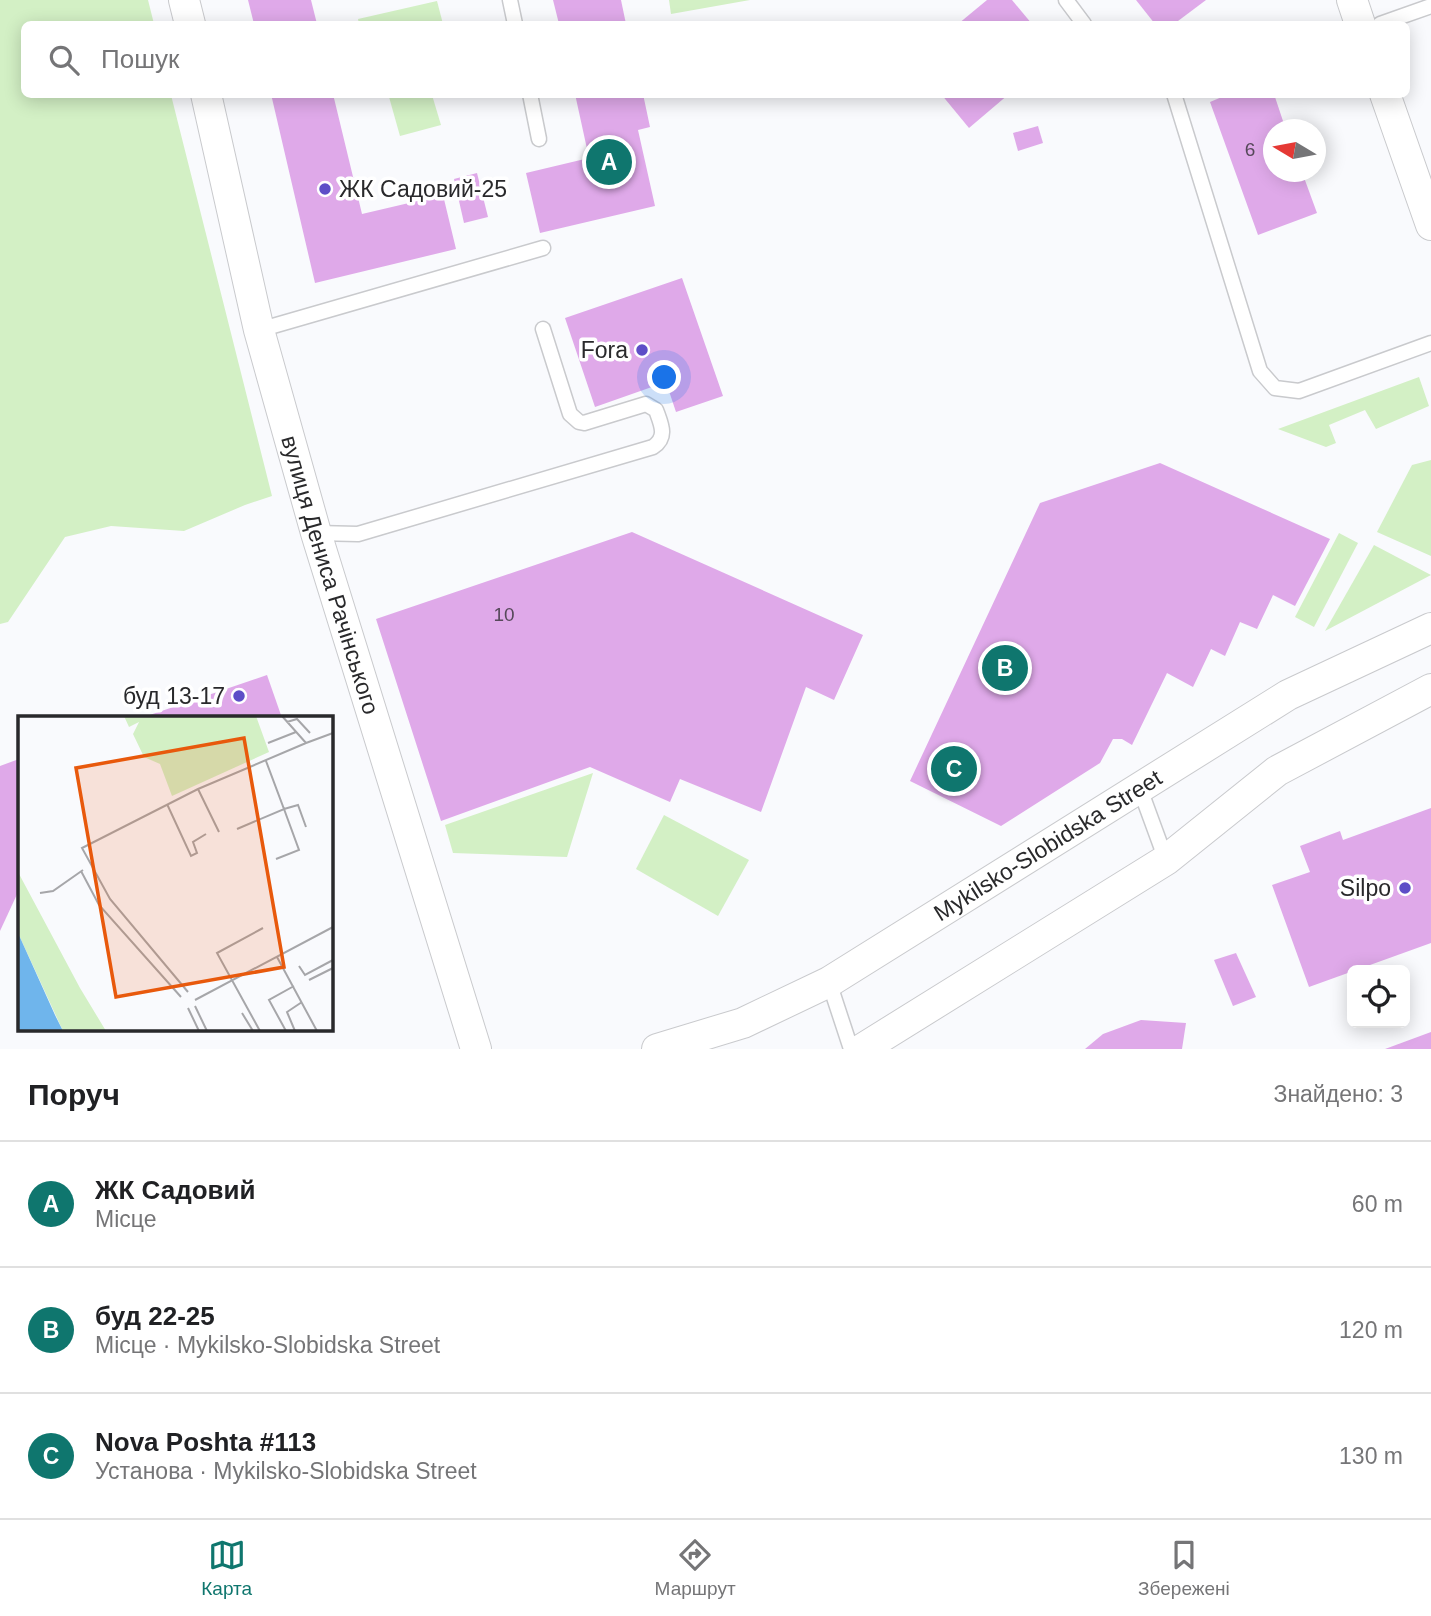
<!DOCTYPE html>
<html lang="uk">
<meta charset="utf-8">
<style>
body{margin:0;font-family:Helvetica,sans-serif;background:#f2f2f2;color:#202124}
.controls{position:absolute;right:21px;bottom:21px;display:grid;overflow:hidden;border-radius:10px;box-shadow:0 4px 18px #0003}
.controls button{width:63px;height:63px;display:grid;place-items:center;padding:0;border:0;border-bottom:2px solid #e0e0e0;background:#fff;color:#202124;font:35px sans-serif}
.compass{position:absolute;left:1263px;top:119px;width:63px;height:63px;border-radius:50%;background:#fff;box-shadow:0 4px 18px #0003;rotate:280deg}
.you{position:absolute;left:665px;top:378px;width:24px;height:24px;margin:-18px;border:5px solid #fff;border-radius:50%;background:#1a73e8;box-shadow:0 0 0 10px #1a73e833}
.badge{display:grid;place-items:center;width:46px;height:46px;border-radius:50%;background:#0f766e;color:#fff;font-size:23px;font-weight:700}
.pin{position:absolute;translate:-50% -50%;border:4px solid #fff;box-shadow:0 2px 7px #0006}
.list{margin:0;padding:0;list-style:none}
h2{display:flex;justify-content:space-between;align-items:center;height:91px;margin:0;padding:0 28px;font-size:30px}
h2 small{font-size:23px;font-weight:400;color:#757577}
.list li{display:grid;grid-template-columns:46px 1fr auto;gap:21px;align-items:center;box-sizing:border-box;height:126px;padding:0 28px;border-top:2px solid #e0e0e0}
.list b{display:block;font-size:26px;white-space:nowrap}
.list p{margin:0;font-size:23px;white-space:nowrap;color:#757577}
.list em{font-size:23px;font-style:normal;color:#757577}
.icon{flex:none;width:38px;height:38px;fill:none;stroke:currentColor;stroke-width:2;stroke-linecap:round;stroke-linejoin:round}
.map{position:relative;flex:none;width:1431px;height:1049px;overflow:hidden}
.search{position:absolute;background:#fff;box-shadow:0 4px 18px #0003;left:21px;right:21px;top:21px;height:77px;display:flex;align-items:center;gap:18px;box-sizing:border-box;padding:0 24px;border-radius:10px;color:#757577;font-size:26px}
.sheet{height:469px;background:#fff}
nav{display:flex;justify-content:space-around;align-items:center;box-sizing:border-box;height:98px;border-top:2px solid #e0e0e0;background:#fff;font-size:19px;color:#757577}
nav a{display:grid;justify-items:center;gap:4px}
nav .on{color:#0f766e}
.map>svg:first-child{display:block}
.green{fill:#d3f0c5}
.building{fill:#dfa9e9}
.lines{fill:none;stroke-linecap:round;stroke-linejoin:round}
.service-casing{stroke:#c9cacd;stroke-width:17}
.minor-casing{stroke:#c9cacd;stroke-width:32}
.service{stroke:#fff;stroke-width:14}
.minor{stroke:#fff;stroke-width:30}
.poi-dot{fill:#5d4ec7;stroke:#fff;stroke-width:2.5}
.labels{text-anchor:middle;stroke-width:7;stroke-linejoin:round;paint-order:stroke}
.number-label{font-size:19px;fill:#56495a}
.poi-label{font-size:23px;fill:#29292b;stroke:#fff;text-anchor:end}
.street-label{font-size:23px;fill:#29292b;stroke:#fff}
.inset-road{fill:none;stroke:#a6a6a9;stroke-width:2}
.view{fill:#e8590c;fill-opacity:0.15;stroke:#e8590c;stroke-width:3.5}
.inset-edge{fill:none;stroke:#29292b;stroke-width:3.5}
</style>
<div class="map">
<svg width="1431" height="1049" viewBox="0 0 1431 1049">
<rect width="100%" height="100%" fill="#f9fafd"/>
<g class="green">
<path d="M0,0H148L154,24H24V94L171,95L272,496L245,505L184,531L111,526L65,537L8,622L0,624Z"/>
<path d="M669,0H750L671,14Z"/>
<path d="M437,1L443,24H359L358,19Z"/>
<path d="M396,95H432L441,125L400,136L389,97Z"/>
<path d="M1419,377L1429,406L1376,429L1365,410L1329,425L1336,443L1326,447L1278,429Z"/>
<path d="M1431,460V556L1377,532L1412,465Z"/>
<path d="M1339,533L1358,543L1314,627L1295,617Z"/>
<path d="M1374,545L1431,575L1325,631Z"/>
<path d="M593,773L567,857L453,853L445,825Z"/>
<path d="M664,815L749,860L718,916L636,869Z"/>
</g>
<g class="building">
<path d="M248,0H311L317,24H254Z"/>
<path d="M553,0H621L626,24H559Z"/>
<path d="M987,0H1012L1032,24H958Z"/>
<path d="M1136,0H1206L1174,24H1155Z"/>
<path d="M271,94H333L362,214L443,195L456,249L315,283Z"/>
<path d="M575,94H643L650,127L638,130L655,206L540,233L526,173L589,158Z"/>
<path d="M941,94H1009L969,128Z"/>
<path d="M1229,94H1274L1286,130H1274V172H1302L1317,213L1258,235L1210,102Z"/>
<path d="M1038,126L1043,143L1018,151L1013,133Z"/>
<path d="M477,173L488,217L464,223L454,179Z"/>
<path d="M682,278L723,396L676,412L666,382L595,407L565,318Z"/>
<path d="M1160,463L1330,539L1295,606L1273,595L1257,629L1240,622L1225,656L1211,649L1193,687L1167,673L1132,745L1122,739H1113L1100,763L1001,826L910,781L1040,503Z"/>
<path d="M632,532L863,635L834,700L806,687L761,812L680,779L670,802L590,767L441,821L376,619Z"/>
<path d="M267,675L282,718H141Z"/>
<path d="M19,759V890L0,931V766Z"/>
<path d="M1431,808V943L1309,987L1272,885L1310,872L1300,846L1340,831L1343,840Z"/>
<path d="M1236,953L1256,997L1233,1006L1214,960Z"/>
<path d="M1141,1020L1186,1023L1182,1049H1085L1103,1034Z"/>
<path d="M1431,1032V1049H1385Z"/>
</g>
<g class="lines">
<defs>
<g id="service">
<path d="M510,0L515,24"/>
<path d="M1066,0L1084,24"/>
<path d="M1380,24L1431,6"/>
<path d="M530,94L539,139"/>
<path d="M1174,94L1260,371L1275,388L1299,391L1431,343"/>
<path d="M259,330L543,248"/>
<path d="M316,533L358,534L653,447C668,437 661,424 656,410L646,404L584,423L579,422L570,414L543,329"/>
<path d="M1140,789L1166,860"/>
<path d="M829,982L851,1049"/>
</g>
<g id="minor">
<path d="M184,0L190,24"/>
<path d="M1352,0L1360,24"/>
<path id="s1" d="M206,94L259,330L316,533L476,1049"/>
<path d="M1385,94L1431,225"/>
<path id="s2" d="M657,1049L743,1023L829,982L1288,695L1431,628"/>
<path d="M862,1049L1166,860L1277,771L1431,689"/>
</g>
</defs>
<use href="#service" class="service-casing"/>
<use href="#minor" class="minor-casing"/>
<use href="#service" class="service"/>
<use href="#minor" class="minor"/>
</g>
<g class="poi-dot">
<circle cx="325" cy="189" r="7"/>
<circle cx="642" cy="350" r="7"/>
<circle cx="239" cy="696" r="7"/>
<circle cx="1405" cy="888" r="7"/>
</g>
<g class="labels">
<g class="number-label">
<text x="1250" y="156">6</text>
<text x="504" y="621">10</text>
</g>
<g class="poi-label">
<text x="339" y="197" text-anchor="start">ЖК Садовий-25</text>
<text x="628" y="358">Fora</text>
<text x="225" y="704">буд 13-17</text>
<text x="1391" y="896">Silpo</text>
</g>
<g class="street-label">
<text dy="8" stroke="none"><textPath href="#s1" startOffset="497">вулиця Дениса Рачінського</textPath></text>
<text dy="8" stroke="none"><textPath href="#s2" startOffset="443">Mykilsko-Slobidska Street</textPath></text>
</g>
</g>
<g transform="translate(18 716)">
<rect width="315" height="315" fill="#f9fafd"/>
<path d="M106,0H238L251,36L154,80L142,48L126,41L115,18L121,6L111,11ZM0,156L62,272L88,315H45L0,217Z" fill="#d3f0c5"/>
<path d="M0,217L37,299L45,315H0Z" fill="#6fb5ec"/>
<path class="inset-road" d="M264,0L288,27L315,17M269,6L279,3L292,17M250,27L278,16M248,45L266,93L280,89L288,111M180,73L201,116M149,88L173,140L179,137L175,126L188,118M219,113L266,93L281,134L258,143M63,155L81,189L163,281M22,177L35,175L65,154M259,241L299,315M281,250L287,259L315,244M291,264L315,252M170,276L92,183L64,132L180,73L288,27M177,284L315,211M177,290L189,315M170,292L181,315M224,297L235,315M242,315L199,237L245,212M268,315L251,284L276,270M277,315L269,296L284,286"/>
<path class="view" d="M226,22L266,251L98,281L58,52Z"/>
<rect width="315" height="315" class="inset-edge"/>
</g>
</svg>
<div class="controls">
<button><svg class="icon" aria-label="locate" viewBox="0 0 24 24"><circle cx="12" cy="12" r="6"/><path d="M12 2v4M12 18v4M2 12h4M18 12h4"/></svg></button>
</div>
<svg class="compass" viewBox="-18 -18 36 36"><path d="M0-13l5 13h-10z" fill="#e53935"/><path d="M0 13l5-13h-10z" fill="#757577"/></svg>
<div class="you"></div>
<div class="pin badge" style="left:609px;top:162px">A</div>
<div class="pin badge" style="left:1005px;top:668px">B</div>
<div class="pin badge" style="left:954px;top:769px">C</div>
<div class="search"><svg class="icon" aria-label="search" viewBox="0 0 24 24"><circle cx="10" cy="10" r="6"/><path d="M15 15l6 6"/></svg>Пошук</div>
</div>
<section class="sheet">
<h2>Поруч<small>Знайдено: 3</small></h2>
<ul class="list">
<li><span class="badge">A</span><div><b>ЖК Садовий</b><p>Місце</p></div><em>60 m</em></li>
<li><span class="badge">B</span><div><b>буд 22-25</b><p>Місце · Mykilsko-Slobidska Street</p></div><em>120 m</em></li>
<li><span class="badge">C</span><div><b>Nova Poshta #113</b><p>Установа · Mykilsko-Slobidska Street</p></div><em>130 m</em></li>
</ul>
</section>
<nav>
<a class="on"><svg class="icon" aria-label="map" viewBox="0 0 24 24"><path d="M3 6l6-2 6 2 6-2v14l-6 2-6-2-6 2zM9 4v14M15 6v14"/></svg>Карта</a>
<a><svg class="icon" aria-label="directions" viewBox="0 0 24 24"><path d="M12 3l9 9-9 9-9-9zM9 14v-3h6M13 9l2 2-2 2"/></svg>Маршрут</a>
<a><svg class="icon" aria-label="saved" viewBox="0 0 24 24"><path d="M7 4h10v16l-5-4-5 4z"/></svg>Збережені</a>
</nav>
